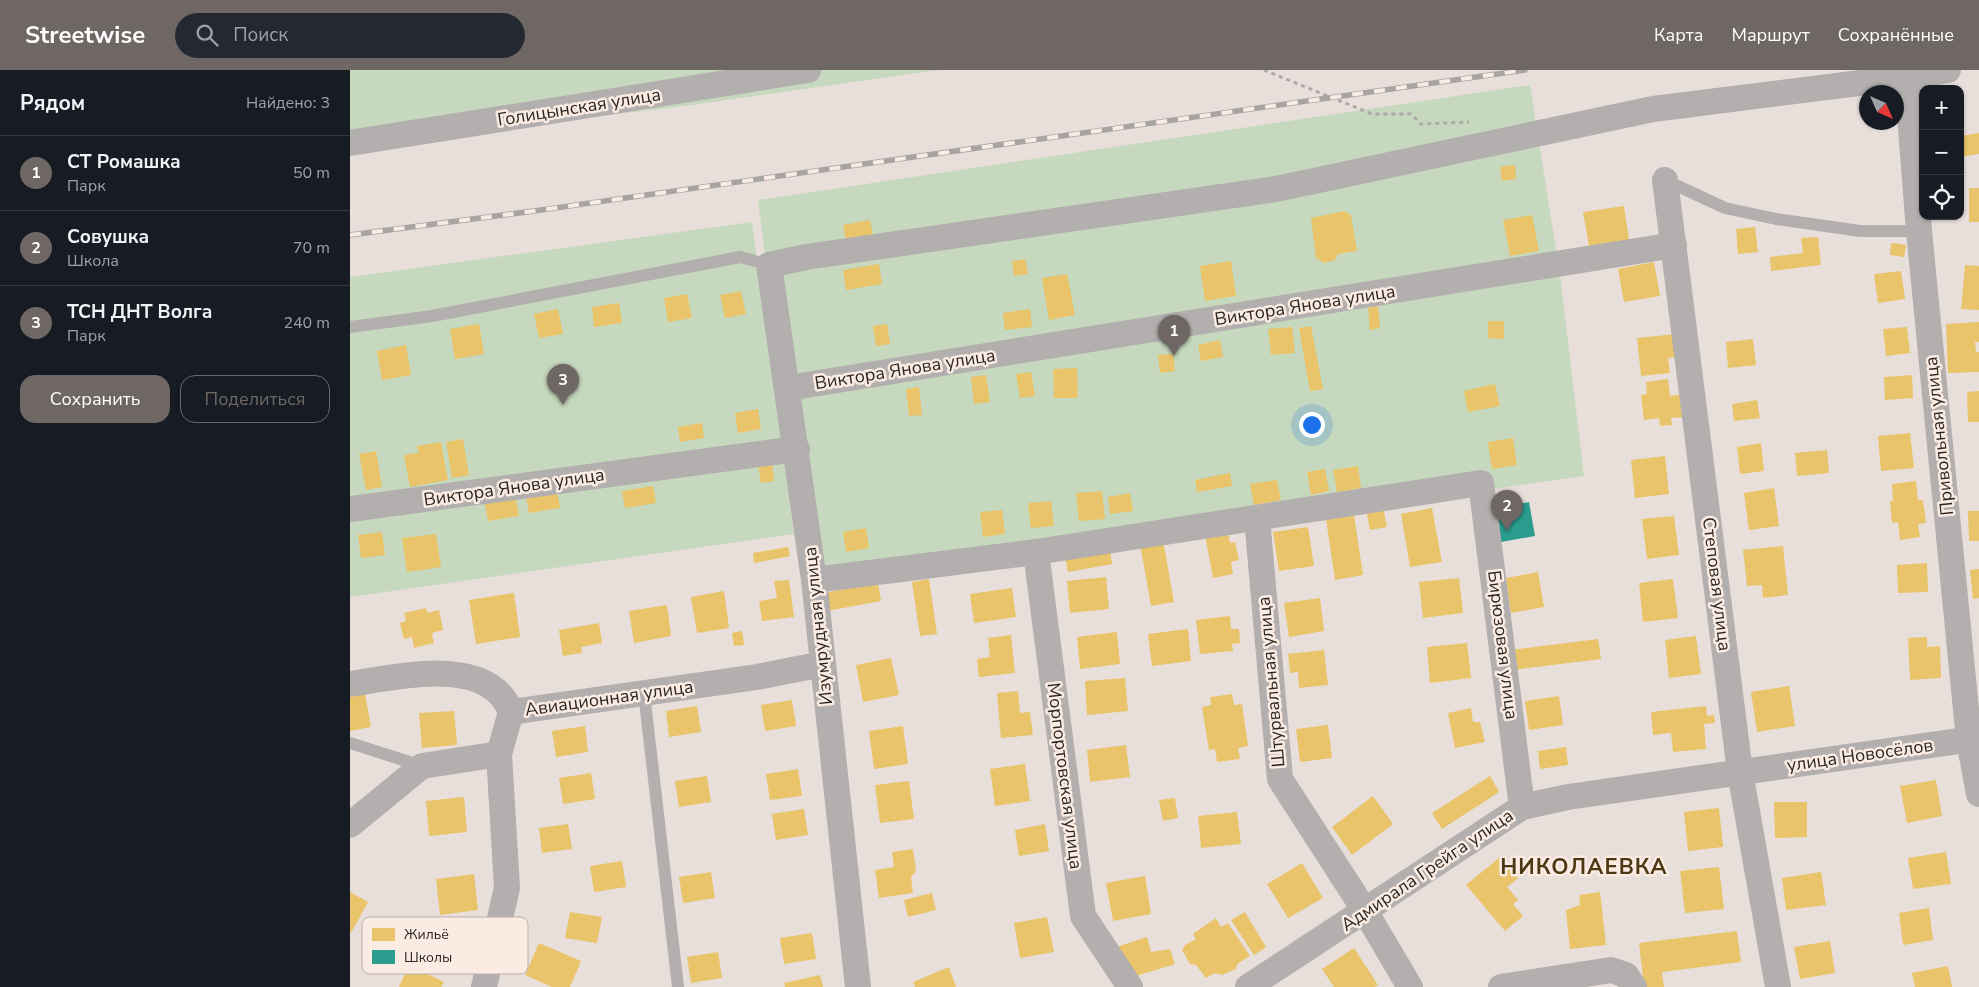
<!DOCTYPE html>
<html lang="ru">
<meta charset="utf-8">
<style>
body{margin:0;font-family:"Nunito Sans",sans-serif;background:#242831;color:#f1f3f6}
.controls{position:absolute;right:15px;top:15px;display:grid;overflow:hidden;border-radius:10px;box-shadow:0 1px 4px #0004}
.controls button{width:45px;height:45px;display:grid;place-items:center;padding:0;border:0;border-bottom:1px solid #363941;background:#171b24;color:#f1f3f6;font:25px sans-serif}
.compass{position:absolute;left:1509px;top:15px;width:45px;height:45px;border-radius:50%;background:#171b24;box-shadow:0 1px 4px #0004;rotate:135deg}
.you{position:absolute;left:961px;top:354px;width:18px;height:18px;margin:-12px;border:4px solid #fff;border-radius:50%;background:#1a73e8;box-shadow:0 0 0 8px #1a73e833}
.badge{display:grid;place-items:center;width:32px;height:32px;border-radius:50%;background:#6e6764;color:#fff;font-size:16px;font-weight:700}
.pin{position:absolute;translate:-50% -41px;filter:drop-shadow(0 1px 2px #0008)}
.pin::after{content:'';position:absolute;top:26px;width:18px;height:15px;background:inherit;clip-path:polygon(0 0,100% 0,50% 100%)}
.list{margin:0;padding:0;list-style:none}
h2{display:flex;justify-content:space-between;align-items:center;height:65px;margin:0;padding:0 20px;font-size:21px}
h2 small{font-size:16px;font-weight:400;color:#9ea1a6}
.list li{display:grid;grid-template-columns:32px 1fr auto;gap:15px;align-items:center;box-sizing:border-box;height:75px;padding:0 20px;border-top:1px solid #363941}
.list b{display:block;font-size:19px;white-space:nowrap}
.list p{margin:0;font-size:16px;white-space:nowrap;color:#9ea1a6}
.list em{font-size:16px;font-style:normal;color:#9ea1a6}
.actions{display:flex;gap:10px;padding:15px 20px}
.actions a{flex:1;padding:11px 0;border:1px solid #6e6764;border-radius:15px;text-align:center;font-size:18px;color:#6e6764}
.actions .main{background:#6e6764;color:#fff}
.icon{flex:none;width:28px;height:28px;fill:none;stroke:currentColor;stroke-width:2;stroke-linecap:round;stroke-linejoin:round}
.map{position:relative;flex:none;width:1629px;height:917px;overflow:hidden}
header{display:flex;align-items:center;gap:30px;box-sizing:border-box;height:70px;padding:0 25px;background:#6e6764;color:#fff}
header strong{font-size:24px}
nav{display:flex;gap:28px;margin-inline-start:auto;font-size:18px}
.search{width:350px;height:45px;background:#242831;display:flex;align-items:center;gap:12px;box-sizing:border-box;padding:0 18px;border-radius:28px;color:#9ea1a6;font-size:19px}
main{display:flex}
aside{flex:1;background:#171b24}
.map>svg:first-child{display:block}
.green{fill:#c6d8bd}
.homes{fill:#e9c46a}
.schools{fill:#2a9d8f}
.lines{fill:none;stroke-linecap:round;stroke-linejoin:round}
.path{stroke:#ada9a9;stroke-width:3;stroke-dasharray:4 4;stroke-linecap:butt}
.lane{stroke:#b2afae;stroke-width:12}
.street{stroke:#b2afae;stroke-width:26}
.rail-casing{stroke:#a8a4a2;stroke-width:5.5}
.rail{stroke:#faebe3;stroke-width:4;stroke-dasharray:11;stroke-linecap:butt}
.labels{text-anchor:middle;stroke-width:5;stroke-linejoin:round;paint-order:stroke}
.street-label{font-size:18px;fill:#2d2724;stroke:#faebe3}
.district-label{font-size:22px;font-weight:bold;letter-spacing:1px;fill:#4c3812;stroke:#faebe3}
.key{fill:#faebe3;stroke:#bcb0aa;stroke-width:1}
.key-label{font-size:14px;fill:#2d2724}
</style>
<header>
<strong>Streetwise</strong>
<div class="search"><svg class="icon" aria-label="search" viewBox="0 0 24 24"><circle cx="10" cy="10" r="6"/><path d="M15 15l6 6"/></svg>Поиск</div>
<nav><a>Карта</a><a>Маршрут</a><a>Сохранённые</a></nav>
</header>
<main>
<aside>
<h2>Рядом<small>Найдено: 3</small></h2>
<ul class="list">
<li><span class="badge">1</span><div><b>СТ Ромашка</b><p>Парк</p></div><em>50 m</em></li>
<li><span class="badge">2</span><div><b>Совушка</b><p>Школа</p></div><em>70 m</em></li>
<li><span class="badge">3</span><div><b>ТСН ДНТ Волга</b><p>Парк</p></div><em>240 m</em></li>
</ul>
<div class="actions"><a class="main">Сохранить</a><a>Поделиться</a></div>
</aside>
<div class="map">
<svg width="1629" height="917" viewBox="0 0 1629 917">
<rect width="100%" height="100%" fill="#e8dfdb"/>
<g class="green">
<path d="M0,0H588L328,37L0,74Z"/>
<path d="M1180,15L1210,205L1234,406L457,515L408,130Z"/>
<path d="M402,152L444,464L0,527V207Z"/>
</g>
<g class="homes">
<path d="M1629,63V84L1610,87V66Z"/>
<path d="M1165,95L1166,109L1152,111L1150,97Z"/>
<rect x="1619" y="118" width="10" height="34"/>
<path d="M1274,136L1279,170L1239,176L1233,142Z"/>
<path d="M994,141L1001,145L1007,181L988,184L985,190L974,193L966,188L961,148Z"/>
<path d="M1182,145L1189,181L1160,186L1153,150Z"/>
<path d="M520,150L523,165L496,170L493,155Z"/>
<path d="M1405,157L1408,182L1388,184L1386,159Z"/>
<path d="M1468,167L1471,195L1421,201L1420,187L1453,183L1451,168Z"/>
<path d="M1541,173L1556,175L1554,187L1540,185Z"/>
<path d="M675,189L678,204L664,206L662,191Z"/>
<path d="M881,191L886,226L855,231L850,196Z"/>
<path d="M1304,192L1310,226L1274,232L1268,199Z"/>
<path d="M529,194L532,214L496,220L493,200Z"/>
<path d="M1615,195L1629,196V240L1611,239Z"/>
<path d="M1551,201L1555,229L1528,233L1524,204Z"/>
<path d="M717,204L725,245L699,250L692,208Z"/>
<path d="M391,221L396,244L375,248L370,225Z"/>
<path d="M337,224L342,248L318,252L314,228Z"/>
<path d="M269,233L272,253L244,257L242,237Z"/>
<path d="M1028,236L1030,258L1020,260L1018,237Z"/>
<path d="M208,239L213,264L189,268L184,244Z"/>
<path d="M680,239L682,257L655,260L653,243Z"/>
<path d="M1138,251H1154V269L1138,268Z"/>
<path d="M1629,252V272H1625L1626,282H1629V302L1598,303L1596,254Z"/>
<path d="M129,254L134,284L105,289L100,259Z"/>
<path d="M537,254L540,274L526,276L523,256Z"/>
<path d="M961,256L973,319L960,321L949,258Z"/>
<path d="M942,257L945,283L921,285L918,259Z"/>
<path d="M1557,257L1560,283L1536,286L1533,259Z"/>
<path d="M1326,264L1329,287L1318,288L1320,303L1291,306L1287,268Z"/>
<path d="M1403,269L1406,295L1378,298L1376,272Z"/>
<path d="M870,270L873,287L851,291L848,275Z"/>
<path d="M56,275L61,305L32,310L27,281Z"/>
<path d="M823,284L825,301L810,303L808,285Z"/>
<path d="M727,298L728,328H704L703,299Z"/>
<path d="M681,302L685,326L670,328L666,304Z"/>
<path d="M636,305L640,332L624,334L621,307Z"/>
<path d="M1562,305L1563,328L1535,330L1534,307Z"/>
<path d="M1318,309L1320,326L1333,324L1335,347L1321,348L1322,355L1310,356L1309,348L1294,350L1291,325L1297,324L1296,312Z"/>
<path d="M1145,314L1150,336L1118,342L1114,321Z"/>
<path d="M569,317L572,345L559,346L556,319Z"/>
<path d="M1629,321V352H1618L1617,322Z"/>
<path d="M1407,330L1410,348L1384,351L1382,334Z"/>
<path d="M408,339L411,359L388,363L385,343Z"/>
<path d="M352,353L354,368L330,372L328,357Z"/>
<path d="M1560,363L1564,398L1531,401L1528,366Z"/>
<path d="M1163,368L1167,395L1142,399L1138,372Z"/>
<path d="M113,369L119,405L102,408L96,372Z"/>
<path d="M91,372L98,410L60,417L54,385L69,383L67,376Z"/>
<path d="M1411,373L1414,401L1390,404L1387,377Z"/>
<path d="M1477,380L1479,403L1447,406L1445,383Z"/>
<path d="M26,381L32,417L16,420L9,384Z"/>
<path d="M1315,386L1319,424L1285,428L1281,390Z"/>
<path d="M422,392L424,411L411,413L408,394Z"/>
<path d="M1008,396L1011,418L987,422L983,400Z"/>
<path d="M975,399L979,421L961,425L957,402Z"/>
<path d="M880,403L882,416L847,422L845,410Z"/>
<path d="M927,410L931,430L904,435L900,414Z"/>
<path d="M1566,411L1568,430H1573L1576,453L1568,454L1570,467L1550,470L1548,452L1542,453L1540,431H1543L1542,414Z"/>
<path d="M303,416L306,433L275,438L272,421Z"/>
<path d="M1424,418L1429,456L1399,460L1394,423Z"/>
<path d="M207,421L210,438L179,443L176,427Z"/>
<path d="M752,421L755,449L729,451L726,423Z"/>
<path d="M780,423L783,441L760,444L758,427Z"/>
<path d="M166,429L169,446L138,451L135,434Z"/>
<path d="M701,431L704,456L681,458L678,433Z"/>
<path d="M1033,437L1037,457L1020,460L1016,440Z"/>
<path d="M1082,438L1092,492L1060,497L1051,444Z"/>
<path d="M652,440L655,464L633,467L630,442Z"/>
<path d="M1618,441H1629V471H1619Z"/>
<path d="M1004,445L1013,505L985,510L976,449Z"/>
<path d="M1324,446L1329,485L1297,489L1292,449Z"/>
<path d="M958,457L964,496L929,501L923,462Z"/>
<path d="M516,458L519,478L496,482L493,462Z"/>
<path d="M878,461L880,473L885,472L889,490L881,492L883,504L863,508L855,465Z"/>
<path d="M32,462L35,485L11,488L8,465Z"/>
<path d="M86,464L91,497L57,502L52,468Z"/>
<path d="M813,470L824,532L801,536L790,474Z"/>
<path d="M1433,476L1438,525L1413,528L1412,515L1397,516L1393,480Z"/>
<path d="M438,477L440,486L404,493L403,483Z"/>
<path d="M760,479L762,494L718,502L715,487Z"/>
<path d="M1577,493L1578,522L1548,523L1547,495Z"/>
<path d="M1629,499V528L1623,529L1620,500Z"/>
<path d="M1188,502L1194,537L1161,543L1156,508Z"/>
<path d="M756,507L759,539L720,543L717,511Z"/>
<path d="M1109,508L1113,543L1073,548L1069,512Z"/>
<path d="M579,509L587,564L570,566L562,512Z"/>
<path d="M1323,509L1328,548L1293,552L1289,513Z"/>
<path d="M439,510L444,547L412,551L409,531L427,528L424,511Z"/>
<path d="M528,513L531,531L477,541L474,523Z"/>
<path d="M662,518L666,547L624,553L620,524Z"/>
<path d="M374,521L379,558L347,563L341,527Z"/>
<path d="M164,523L170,567L126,574L119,530Z"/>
<path d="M970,528L974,561L939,567L934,533Z"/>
<path d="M317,535L321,566L284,573L279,541Z"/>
<path d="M76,538L78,543L89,540L93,560L82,563L84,573L64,578L62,567L54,569L50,553L56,551L54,543Z"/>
<path d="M880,546L881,559H889L890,573L882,574L883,581L850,584L846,550Z"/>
<path d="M249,553L252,573L231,577L232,583L213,586L209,560Z"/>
<path d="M838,559L841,591L802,596L798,564Z"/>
<path d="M392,561L394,575L384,576L382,563Z"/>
<path d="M767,562L770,594L730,599L727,567Z"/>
<path d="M661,565L665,603L629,607L627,589L640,587L638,568Z"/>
<path d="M1346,566L1351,604L1319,608L1315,570Z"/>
<path d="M1577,567V577L1590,576L1591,608L1560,610L1558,568Z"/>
<path d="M1248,569L1251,589L1162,600L1160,580Z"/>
<path d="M1117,573L1121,608L1080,613L1077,577Z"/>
<path d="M974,580L978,615L949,618L948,602L940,603L938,584Z"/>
<path d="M541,588L549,625L513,632L506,595Z"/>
<path d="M775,608L778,641L737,645L735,611Z"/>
<path d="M1439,616L1445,656L1407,662L1401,622Z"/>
<path d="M14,619L21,657L0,661V621Z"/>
<path d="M668,621L670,643L680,642L683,665L651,668L647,623Z"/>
<path d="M882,624L884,635L892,634L898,676L888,678L890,689L867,692L865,679L859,680L852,637L861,635L860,627Z"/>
<path d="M1209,626L1213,655L1179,660L1175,631Z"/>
<path d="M442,630L446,656L415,661L411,635Z"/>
<path d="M347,636L351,662L319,667L316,641Z"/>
<path d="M1356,636L1357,646L1364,645L1365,653L1354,654L1356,679L1323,682L1321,663L1303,665L1301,642Z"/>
<path d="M1121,638L1123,652H1130L1135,672L1105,678L1098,643Z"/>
<path d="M104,641L107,675L72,678L69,643Z"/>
<path d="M978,655L982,688L950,692L946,659Z"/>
<path d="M235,656L238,682L206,687L202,661Z"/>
<path d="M553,656L558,694L524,699L519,661Z"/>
<path d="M776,675L780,707L740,712L737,680Z"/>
<path d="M1216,677L1218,695L1190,699L1188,681Z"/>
<path d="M675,694L680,731L645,736L640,699Z"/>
<path d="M448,699L452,726L420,730L416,704Z"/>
<path d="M241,703L245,729L213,734L209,708Z"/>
<path d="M357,706L361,732L329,737L325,711Z"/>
<path d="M1140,706L1149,722L1092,759L1082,743Z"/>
<path d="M1586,710L1592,746L1557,753L1550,716Z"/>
<path d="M559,711L564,749L530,753L525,715Z"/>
<path d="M1023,726L1043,754L1002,785L982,757Z"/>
<path d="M114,727L117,762L79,766L76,731Z"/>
<path d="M825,728L828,748L813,751L809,730Z"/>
<path d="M1424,732H1457V767L1425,768Z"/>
<path d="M1369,738L1373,777L1338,781L1334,742Z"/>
<path d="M454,739L458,765L426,770L422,744Z"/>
<path d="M887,742L891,774L851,778L848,746Z"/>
<path d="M218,754L222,779L192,783L189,758Z"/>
<path d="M695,754L699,781L669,786L665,760Z"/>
<path d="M563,779L566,801L561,807L563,823L529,828L525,800L544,797L542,782Z"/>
<path d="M1596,782L1601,814L1563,819L1558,788Z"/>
<path d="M1150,787L1168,808L1157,817L1168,830L1163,834L1173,846L1155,861L1116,815Z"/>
<path d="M272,791L276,817L244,822L240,796Z"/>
<path d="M952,793L973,828L938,848L917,814Z"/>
<path d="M1369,797L1374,839L1335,843L1330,801Z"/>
<path d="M361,802L365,828L333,833L329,807Z"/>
<path d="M1471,802L1476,835L1436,840L1432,808Z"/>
<path d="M124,804L128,840L90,845L86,809Z"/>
<path d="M795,806L801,844L763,851L756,813Z"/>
<path d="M0,822L18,832L1,863L0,862Z"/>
<path d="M1250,822L1256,875L1220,879L1216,840L1230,835L1229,825Z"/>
<path d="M582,823L586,840L558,847L554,830Z"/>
<path d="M1579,838L1583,870L1553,875L1549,843Z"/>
<path d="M220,842L252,847L247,873L215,868Z"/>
<path d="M895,842L916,877L904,885L881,850Z"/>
<path d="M697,847L704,882L670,888L664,853Z"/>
<path d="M866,848L871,857L878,853L900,886L887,894L886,899L872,905L865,903L856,908L846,895L840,894L832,880L835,875L846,869L843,864Z"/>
<path d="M1387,861L1391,892L1312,902L1314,917H1294L1289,873Z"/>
<path d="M462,863L466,889L434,894L430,868Z"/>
<path d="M797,867L801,882L820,879L825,894L783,907L763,878Z"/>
<path d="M1480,871L1485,903L1450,909L1444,877Z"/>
<path d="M189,873L231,891L220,917H202L175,905Z"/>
<path d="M1004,878L1028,915L1025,917H984L972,899Z"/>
<path d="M368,882L372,908L341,913L337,887Z"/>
<path d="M59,895L94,912L91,917H49Z"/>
<path d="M1598,896L1602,917H1565L1562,903Z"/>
<path d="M599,897L606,917H565L563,912Z"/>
<path d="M470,905L473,917H435L434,913Z"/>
</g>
<path class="schools" d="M1179,432L1185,466L1151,472L1145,438Z"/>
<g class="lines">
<path class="path" d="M914,0L1022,44H1061L1071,54L1119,52"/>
<g class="lane">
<path d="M1315,110L1375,138L1426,149L1510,161H1569"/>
<path d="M0,257L82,246L390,187L419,195"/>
<path d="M294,623L328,917"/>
<path d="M0,673L72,696"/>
</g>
<g class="street">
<path d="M1557,7L1569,161L1619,670L1629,724"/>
<path d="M0,73L458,0"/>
<path d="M1315,110L1390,702L1428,917"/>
<path d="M438,318L1324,175"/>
<path d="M0,439L447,379"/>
<path d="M907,448L930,709L1015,841L1060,917"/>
<path d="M686,482L733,846L780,917"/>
<path d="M464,510L686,482L1131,413L1172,737"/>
<path d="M0,614C47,607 139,584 161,642"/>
<path d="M161,642L407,607L473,594"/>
<path d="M0,755L72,696L149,684L161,642"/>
<path d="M134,917L157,818L149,684"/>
<path d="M508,917L464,510L419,195L456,187L926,119L1303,39L1557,7L1598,0"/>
<path d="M898,917L1172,737L1218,727L1629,668"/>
<path d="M1151,917L1261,900L1276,905L1284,917"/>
</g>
<defs>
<path id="rail" d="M0,165L184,141L1175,0"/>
</defs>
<use href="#rail" class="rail-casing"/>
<use href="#rail" class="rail"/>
</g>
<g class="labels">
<g class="street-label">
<text transform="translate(229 37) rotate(-9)" y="6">Голицынская улица</text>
<text transform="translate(955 235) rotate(-9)" y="6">Виктора Янова улица</text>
<text transform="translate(555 299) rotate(-9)" y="6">Виктора Янова улица</text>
<text transform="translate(1589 366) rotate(-96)" y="6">Привольная улица</text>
<text transform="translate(164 417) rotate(-8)" y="6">Виктора Янова улица</text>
<text transform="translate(1367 514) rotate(83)" y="6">Степовая улица</text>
<text transform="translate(468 556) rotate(-96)" y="6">Изумрудная улица</text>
<text transform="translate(1153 575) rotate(83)" y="6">Бирюзовая улица</text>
<text transform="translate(921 612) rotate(-95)" y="6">Штурвальная улица</text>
<text transform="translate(259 628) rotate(-8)" y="6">Авиационная улица</text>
<text transform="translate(1510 685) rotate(-8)" y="6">улица Новосёлов</text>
<text transform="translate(715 706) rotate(83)" y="6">Морпортовская улица</text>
<text transform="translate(1077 800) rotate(-34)" y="6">Адмирала Грейга улица</text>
</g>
<g class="district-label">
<text x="1234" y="804">НИКОЛАЕВКА</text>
</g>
</g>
<rect x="12" y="847" width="166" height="57" rx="8" class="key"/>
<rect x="22" y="858" width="23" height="13" fill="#e9c46a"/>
<rect x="22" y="880" width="23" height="14" fill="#2a9d8f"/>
<g class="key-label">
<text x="54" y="869">Жильё</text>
<text x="54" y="892">Школы</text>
</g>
</svg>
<div class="controls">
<button>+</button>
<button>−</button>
<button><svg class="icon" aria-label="locate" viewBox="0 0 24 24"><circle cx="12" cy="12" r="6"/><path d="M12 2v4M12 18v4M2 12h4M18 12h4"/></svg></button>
</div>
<svg class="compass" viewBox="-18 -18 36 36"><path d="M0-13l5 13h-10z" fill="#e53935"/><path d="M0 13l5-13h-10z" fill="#9ea1a6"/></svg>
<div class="you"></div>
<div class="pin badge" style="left:824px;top:286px">1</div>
<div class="pin badge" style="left:1157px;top:461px">2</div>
<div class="pin badge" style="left:213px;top:335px">3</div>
</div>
</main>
